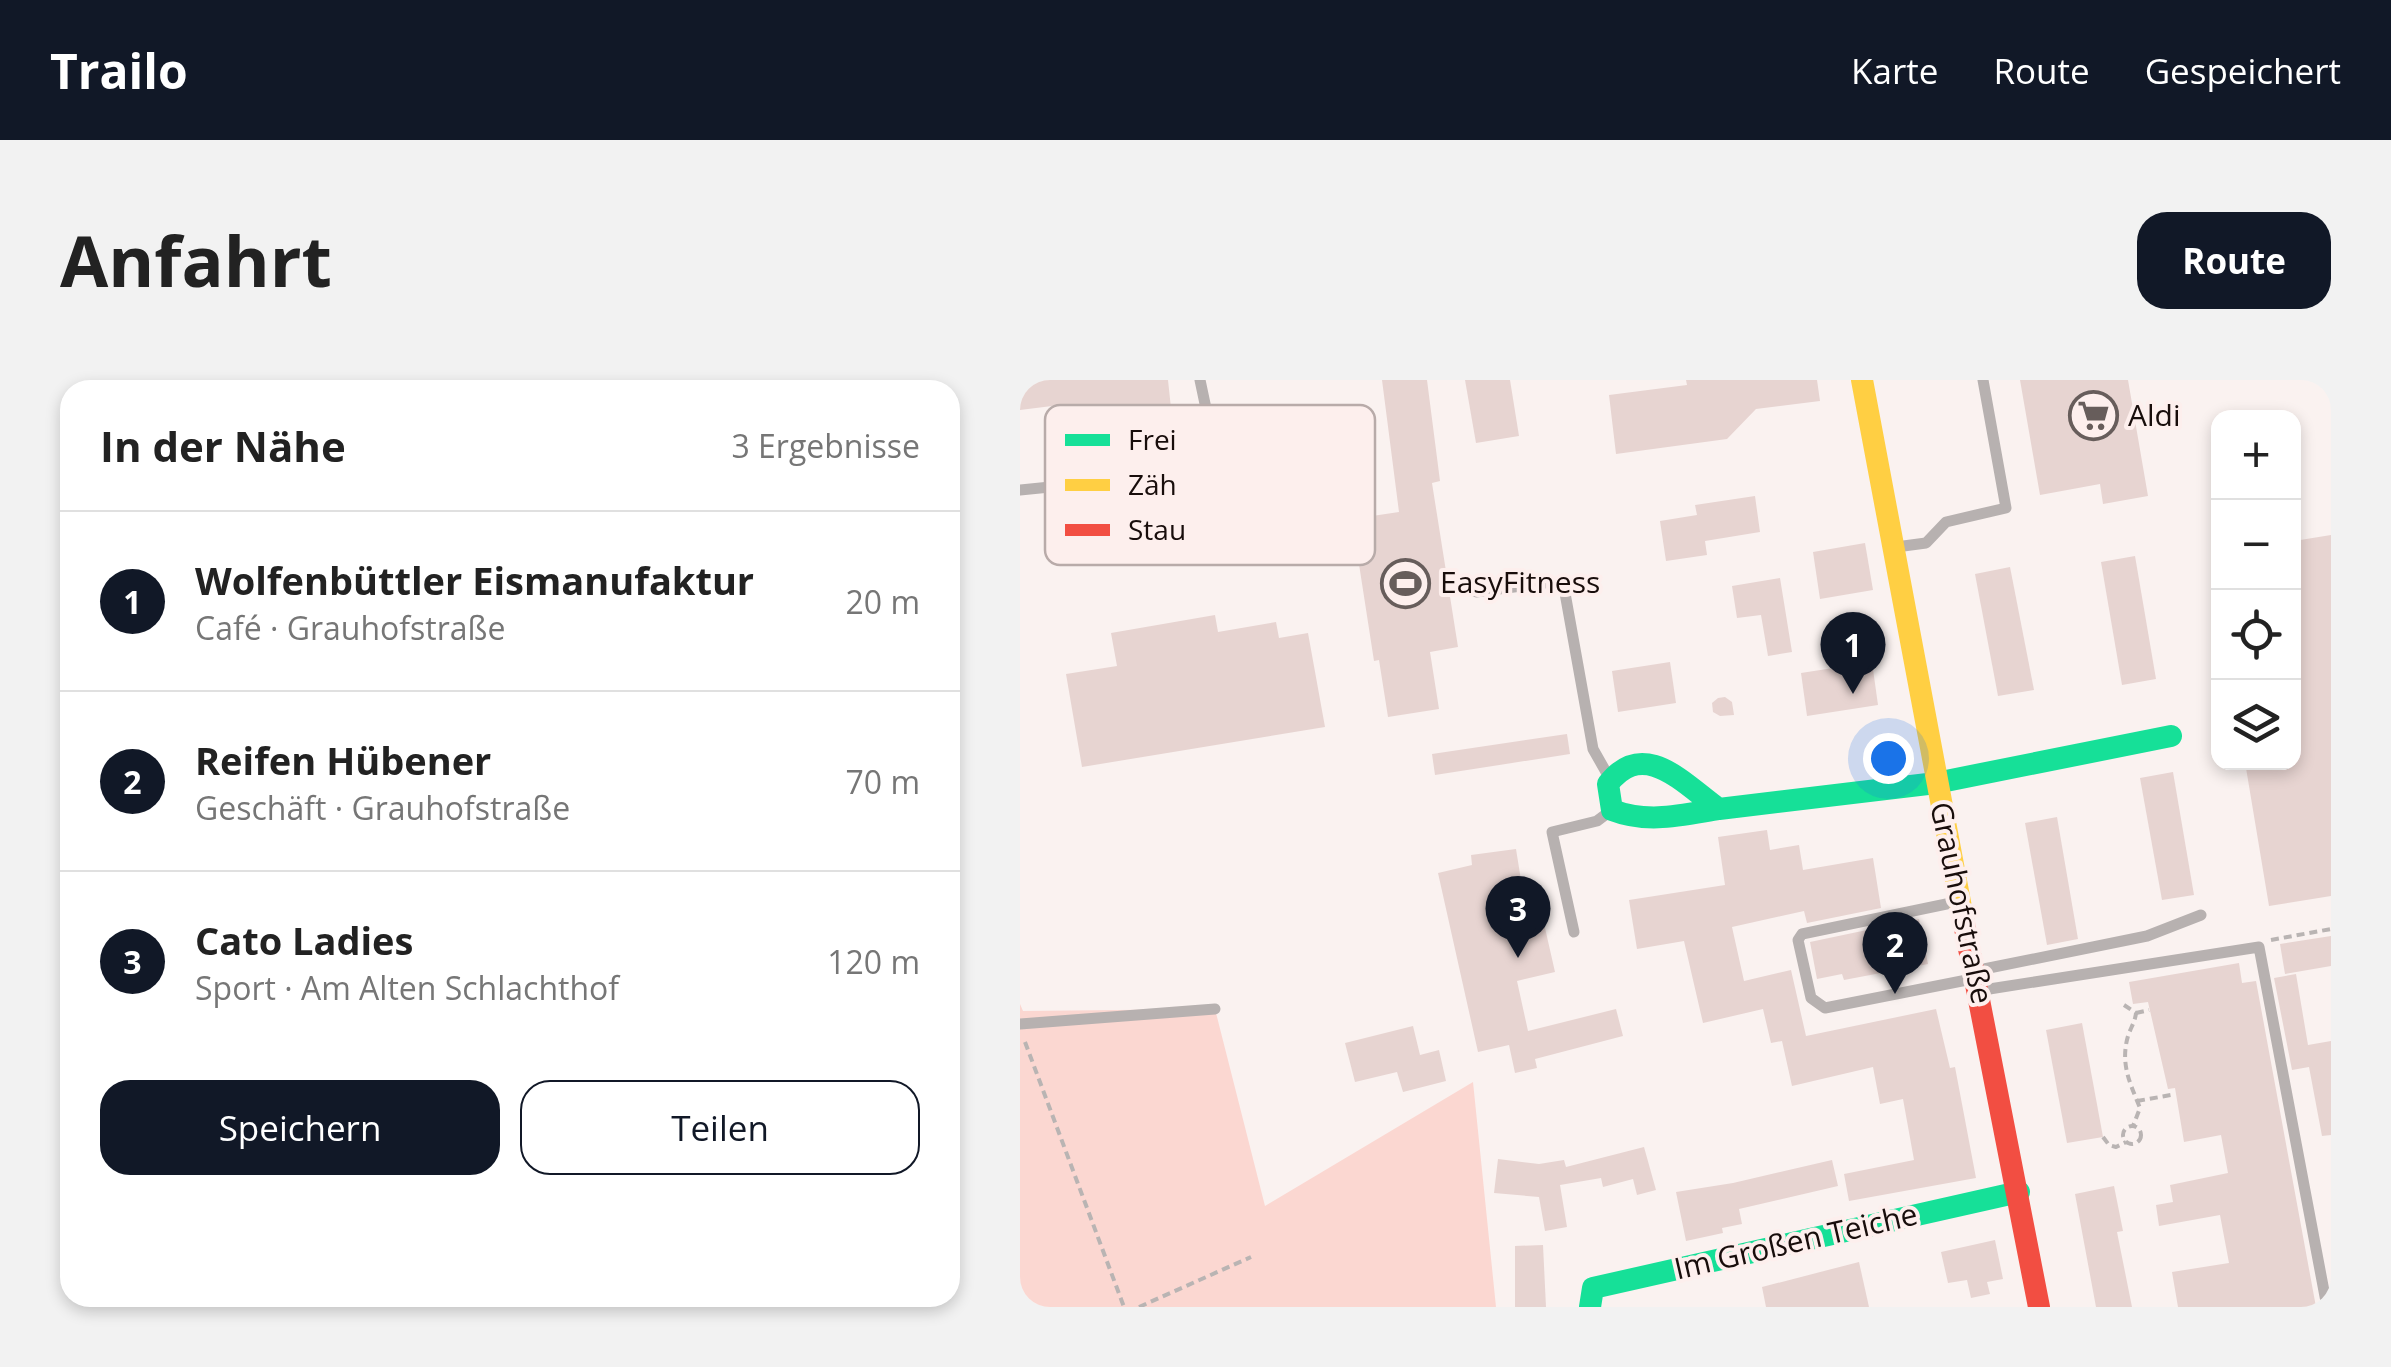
<!DOCTYPE html>
<html lang="de">
<meta charset="utf-8">
<style>
body{margin:0;font-family:"Open Sans",sans-serif;background:#f2f2f2;color:#222}
.controls{position:absolute;right:30px;top:30px;display:grid;overflow:hidden;border-radius:20px;box-shadow:0 5px 15px #0003}
.controls button{width:90px;height:90px;display:grid;place-items:center;padding:0;border:0;border-bottom:2px solid #e0e0e0;background:#fff;color:#222;font:50px sans-serif}
.you{position:absolute;left:868px;top:378px;width:35px;height:35px;margin:-25px;border:8px solid #fff;border-radius:50%;background:#1a73e8;box-shadow:0 0 0 15px #1a73e833}
.badge{display:grid;place-items:center;width:65px;height:65px;border-radius:50%;background:#111827;color:#fff;font-size:32px;font-weight:700}
.pin{position:absolute;translate:-50% -82px;filter:drop-shadow(0 2px 5px #0008)}
.pin::after{content:'';position:absolute;top:52px;width:35px;height:30px;background:inherit;clip-path:polygon(0 0,100% 0,50% 100%)}
.list{margin:0;padding:0;list-style:none}
h2{display:flex;justify-content:space-between;align-items:center;height:130px;margin:0;padding:0 40px;font-size:42px}
h2 small{font-size:32px;font-weight:400;color:#767676}
.list li{display:grid;grid-template-columns:65px 1fr auto;gap:30px;align-items:center;box-sizing:border-box;height:180px;padding:0 40px;border-top:2px solid #e0e0e0}
.list b{display:block;font-size:38px;white-space:nowrap}
.list p{margin:0;font-size:32px;white-space:nowrap;color:#767676}
.list em{font-size:32px;font-style:normal;color:#767676}
.actions{display:flex;gap:20px;padding:30px 40px}
.actions a{flex:1;padding:22px 0;border:2px solid #111827;border-radius:30px;text-align:center;font-size:35px;color:#111827}
.actions .main{background:#111827;color:#fff}
.icon{flex:none;width:55px;height:55px;fill:none;stroke:currentColor;stroke-width:2;stroke-linecap:round;stroke-linejoin:round}
.map{position:relative;flex:none;width:1311px;height:927px;overflow:hidden;border-radius:30px}
header{display:flex;align-items:center;gap:60px;box-sizing:border-box;height:140px;padding:0 50px;background:#111827;color:#fff}
header strong{font-size:48px}
nav{display:flex;gap:55px;margin-inline-start:auto;font-size:35px}
.intro{display:flex;align-items:center;justify-content:space-between;box-sizing:border-box;height:240px;padding:0 60px}
h1{margin:0;font-size:70px}
.button{padding:25px 45px;border-radius:30px;background:#111827;color:#fff;font-size:35px;font-weight:700}
main{display:flex;gap:60px;padding:0 60px}
aside{flex:1;background:#fff;border-radius:30px;box-shadow:0 5px 15px #0003}
.map>svg:first-child{display:block}
.green{fill:#fbd7d1}
.building{fill:#e7d4d1}
.lines{fill:none;stroke-linecap:round;stroke-linejoin:round}
.path{stroke:#b9b4b3;stroke-width:4;stroke-dasharray:8 5;stroke-linecap:butt}
.lane{stroke:#b7b1b0;stroke-width:11}
.fast{stroke:#16e098;stroke-width:22}
.slow{stroke:#ffcf43;stroke-width:22}
.jam{stroke:#f24e42;stroke-width:22}
.labels{text-anchor:middle;stroke-width:8;stroke-linejoin:round;paint-order:stroke}
.poi-label{font-size:30px;fill:#180d0b;stroke:#fdefed;text-anchor:start}
.street-label{font-size:30px;fill:#180d0b;stroke:#fdefed}
.key{fill:#fdefed;stroke:#b8aba9;stroke-width:2.5}
.key-label{font-size:28px;fill:#180d0b}
</style>
<header>
<strong>Trailo</strong>
<nav><a>Karte</a><a>Route</a><a>Gespeichert</a></nav>
</header>
<div class="intro"><h1>Anfahrt</h1><a class="button">Route</a></div>
<main>
<aside>
<h2>In der Nähe<small>3 Ergebnisse</small></h2>
<ul class="list">
<li><span class="badge">1</span><div><b>Wolfenbüttler Eismanufaktur</b><p>Café · Grauhofstraße</p></div><em>20 m</em></li>
<li><span class="badge">2</span><div><b>Reifen Hübener</b><p>Geschäft · Grauhofstraße</p></div><em>70 m</em></li>
<li><span class="badge">3</span><div><b>Cato Ladies</b><p>Sport · Am Alten Schlachthof</p></div><em>120 m</em></li>
</ul>
<div class="actions"><a class="main">Speichern</a><a>Teilen</a></div>
</aside>
<div class="map">
<svg width="1311" height="927" viewBox="0 0 1311 927">
<rect width="100%" height="100%" fill="#faf2f0"/>
<path class="green" d="M0,624L3,631L195,629L245,826L453,702L476,927H0Z"/>
<g class="building">
<path d="M0,0H148L156,75L46,87L40,25L0,30Z"/>
<path d="M362,0H407L420,101L412,103L438,267L410,272L419,329L368,337L359,280L354,281L332,139L379,132Z"/>
<path d="M445,0H490L499,56L456,63Z"/>
<path d="M666,0H797L800,21L736,29L707,59L596,74L589,15L667,5Z"/>
<path d="M1000,0H1108L1128,116L1083,124L1080,104L1020,115Z"/>
<path d="M735,116L740,152L685,161L687,175L646,181L640,141L677,135L675,125Z"/>
<path d="M1311,155V516L1249,526L1225,382H1274V161Z"/>
<path d="M845,163L853,210L800,219L793,172Z"/>
<path d="M1115,176L1136,299L1102,305L1081,182Z"/>
<path d="M990,187L1014,310L978,316L955,194Z"/>
<path d="M760,198L772,272L748,276L741,235L717,238L712,206Z"/>
<path d="M195,235L198,252L256,242L259,258L288,253L305,347L62,387L46,294L97,286L91,253Z"/>
<path d="M650,282L656,323L598,332L592,291Z"/>
<path d="M852,282L858,325L787,336L781,293Z"/>
<path d="M705,317L712,322L714,335L700,336L693,332L692,323L698,318Z"/>
<path d="M547,354L550,374L415,395L412,374Z"/>
<path d="M1153,392L1174,515L1142,520L1120,398Z"/>
<path d="M1037,437L1058,559L1027,565L1005,443Z"/>
<path d="M747,450L750,470L779,465L783,490L853,478L861,528L787,543L784,531L712,547L724,601L771,590L786,656L916,629L930,688L935,687L956,798L829,821L824,794L894,780L883,719L860,724L853,687L772,706L762,661L751,663L743,629L683,643L664,561L617,569L609,520L705,505L698,457Z"/>
<path d="M496,469L504,519L518,517L535,592L497,601L508,651L596,629L603,656L515,679L517,688L495,693L489,665L458,672L418,493L452,485L451,475Z"/>
<path d="M899,539L908,584L824,600L822,594L797,599L790,562Z"/>
<path d="M1311,556V586L1265,594L1260,564Z"/>
<path d="M1219,583L1222,603L1236,601L1296,927H1158L1152,892L1209,883L1200,835L1139,846L1136,825L1153,822L1150,805L1208,793L1201,755L1164,762L1155,708L1148,709L1128,622L1113,624L1109,602Z"/>
<path d="M1276,594L1288,665L1311,661V755L1302,756L1289,687L1272,690L1254,598Z"/>
<path d="M1062,643L1083,757L1047,763L1026,650Z"/>
<path d="M393,646L400,675L419,670L426,701L383,712L377,692L335,702L325,663Z"/>
<path d="M624,767L636,810L617,815L613,799L583,807L581,798L540,805L547,847L525,851L519,817L474,813L478,779L519,784L544,780L546,787Z"/>
<path d="M812,780L818,806L719,829L722,844L702,848L703,853L666,861L656,812L713,803Z"/>
<path d="M1094,806L1103,851L1097,852L1112,927H1076L1055,814Z"/>
<path d="M975,860L983,899L967,902L970,914L951,918L947,900L928,903L921,872Z"/>
<path d="M523,865L526,927H495V866Z"/>
<path d="M839,882L849,927H746L742,907Z"/>
</g>
<g class="lines">
<g class="path">
<path d="M1251,560L1311,549"/>
<path d="M1104,625L1116,633C1115,642 1111,647 1108,656C1100,684 1110,703 1120,728L1113,746"/>
<path d="M1116,633L1129,630"/>
<path d="M5,662L104,927"/>
<path d="M1117,721L1151,715"/>
<circle cx="1112" cy="755" r="9"/>
<path d="M1083,757L1089,765L1096,767L1106,762"/>
<path d="M119,927L231,877"/>
</g>
<g class="lane">
<path d="M129,98L136,160"/>
<path d="M0,110L199,90L180,0"/>
<path d="M876,167L906,163L926,142L986,128L963,0"/>
<path d="M456,212L532,202L545,213L573,369L590,399"/>
<path d="M936,522L782,554L778,560L791,618L805,628L952,599"/>
<path d="M554,552L532,452L577,441L589,432"/>
<path d="M959,590L1127,556L1181,535"/>
<path d="M963,610L1239,567L1307,927"/>
<path d="M0,644L195,629"/>
</g>
<g class="fast">
<path d="M699,429C662,435 628,444 592,430L588,404C624,357 664,404 699,429L916,403L1151,356"/>
<path d="M570,927L573,908L999,812"/>
</g>
<path class="slow" d="M842,0L943,538"/>
<path class="jam" d="M943,538L1019,927"/>
</g>
<defs>
<symbol id="supermarket-ring" viewBox="-11 -11 22 22"><circle r="9.5" fill="#fdefed" stroke="#675d5b" stroke-width="1.5"/><path d="M-6-5.5h2.5l.6 2H6L4.5 2H-2.5L-4.4-4H-6ZM-1.5 3.2a1.3 1.3 0 1 0 .1 0ZM3 3.2a1.3 1.3 0 1 0 .1 0Z" fill="#675d5b"/></symbol>
<symbol id="stadium-ring" viewBox="-11 -11 22 22"><circle r="9.5" fill="#fdefed" stroke="#675d5b" stroke-width="1.5"/><path d="M0-5a6.5 5 0 1 0 0 10a6.5 5 0 1 0 0-10ZM-3.5-1.8h7v3.6h-7Z" fill="#675d5b"/></symbol>
</defs>
<g fill-rule="evenodd">
<use href="#supermarket-ring" x="1046" y="8" width="55" height="55"/>
<use href="#stadium-ring" x="358" y="176" width="55" height="55"/>
</g>
<g class="labels">
<g class="poi-label">
<text x="1108" y="46">Aldi</text>
<text x="420" y="213">EasyFitness</text>
</g>
<g class="street-label">
<text transform="translate(941 523) rotate(78)" y="10">Grauhofstraße</text>
<text transform="translate(776 862) rotate(-13)" y="10">Im Großen Teiche</text>
</g>
</g>
<rect x="25" y="25" width="330" height="160" rx="15" class="key"/>
<rect x="45" y="54" width="45" height="12" fill="#16e098"/>
<rect x="45" y="99" width="45" height="12" fill="#ffcf43"/>
<rect x="45" y="144" width="45" height="12" fill="#f24e42"/>
<g class="key-label">
<text x="108" y="70">Frei</text>
<text x="108" y="115">Zäh</text>
<text x="108" y="160">Stau</text>
</g>
</svg>
<div class="controls">
<button>+</button>
<button>−</button>
<button><svg class="icon" aria-label="locate" viewBox="0 0 24 24"><circle cx="12" cy="12" r="6"/><path d="M12 2v4M12 18v4M2 12h4M18 12h4"/></svg></button>
<button><svg class="icon" aria-label="layers" viewBox="0 0 24 24"><path d="M12 4l9 5-9 5-9-5zM3 14l9 5 9-5"/></svg></button>
</div>
<div class="you"></div>
<div class="pin badge" style="left:833px;top:314px">1</div>
<div class="pin badge" style="left:875px;top:614px">2</div>
<div class="pin badge" style="left:498px;top:578px">3</div>
</div>
</main>
